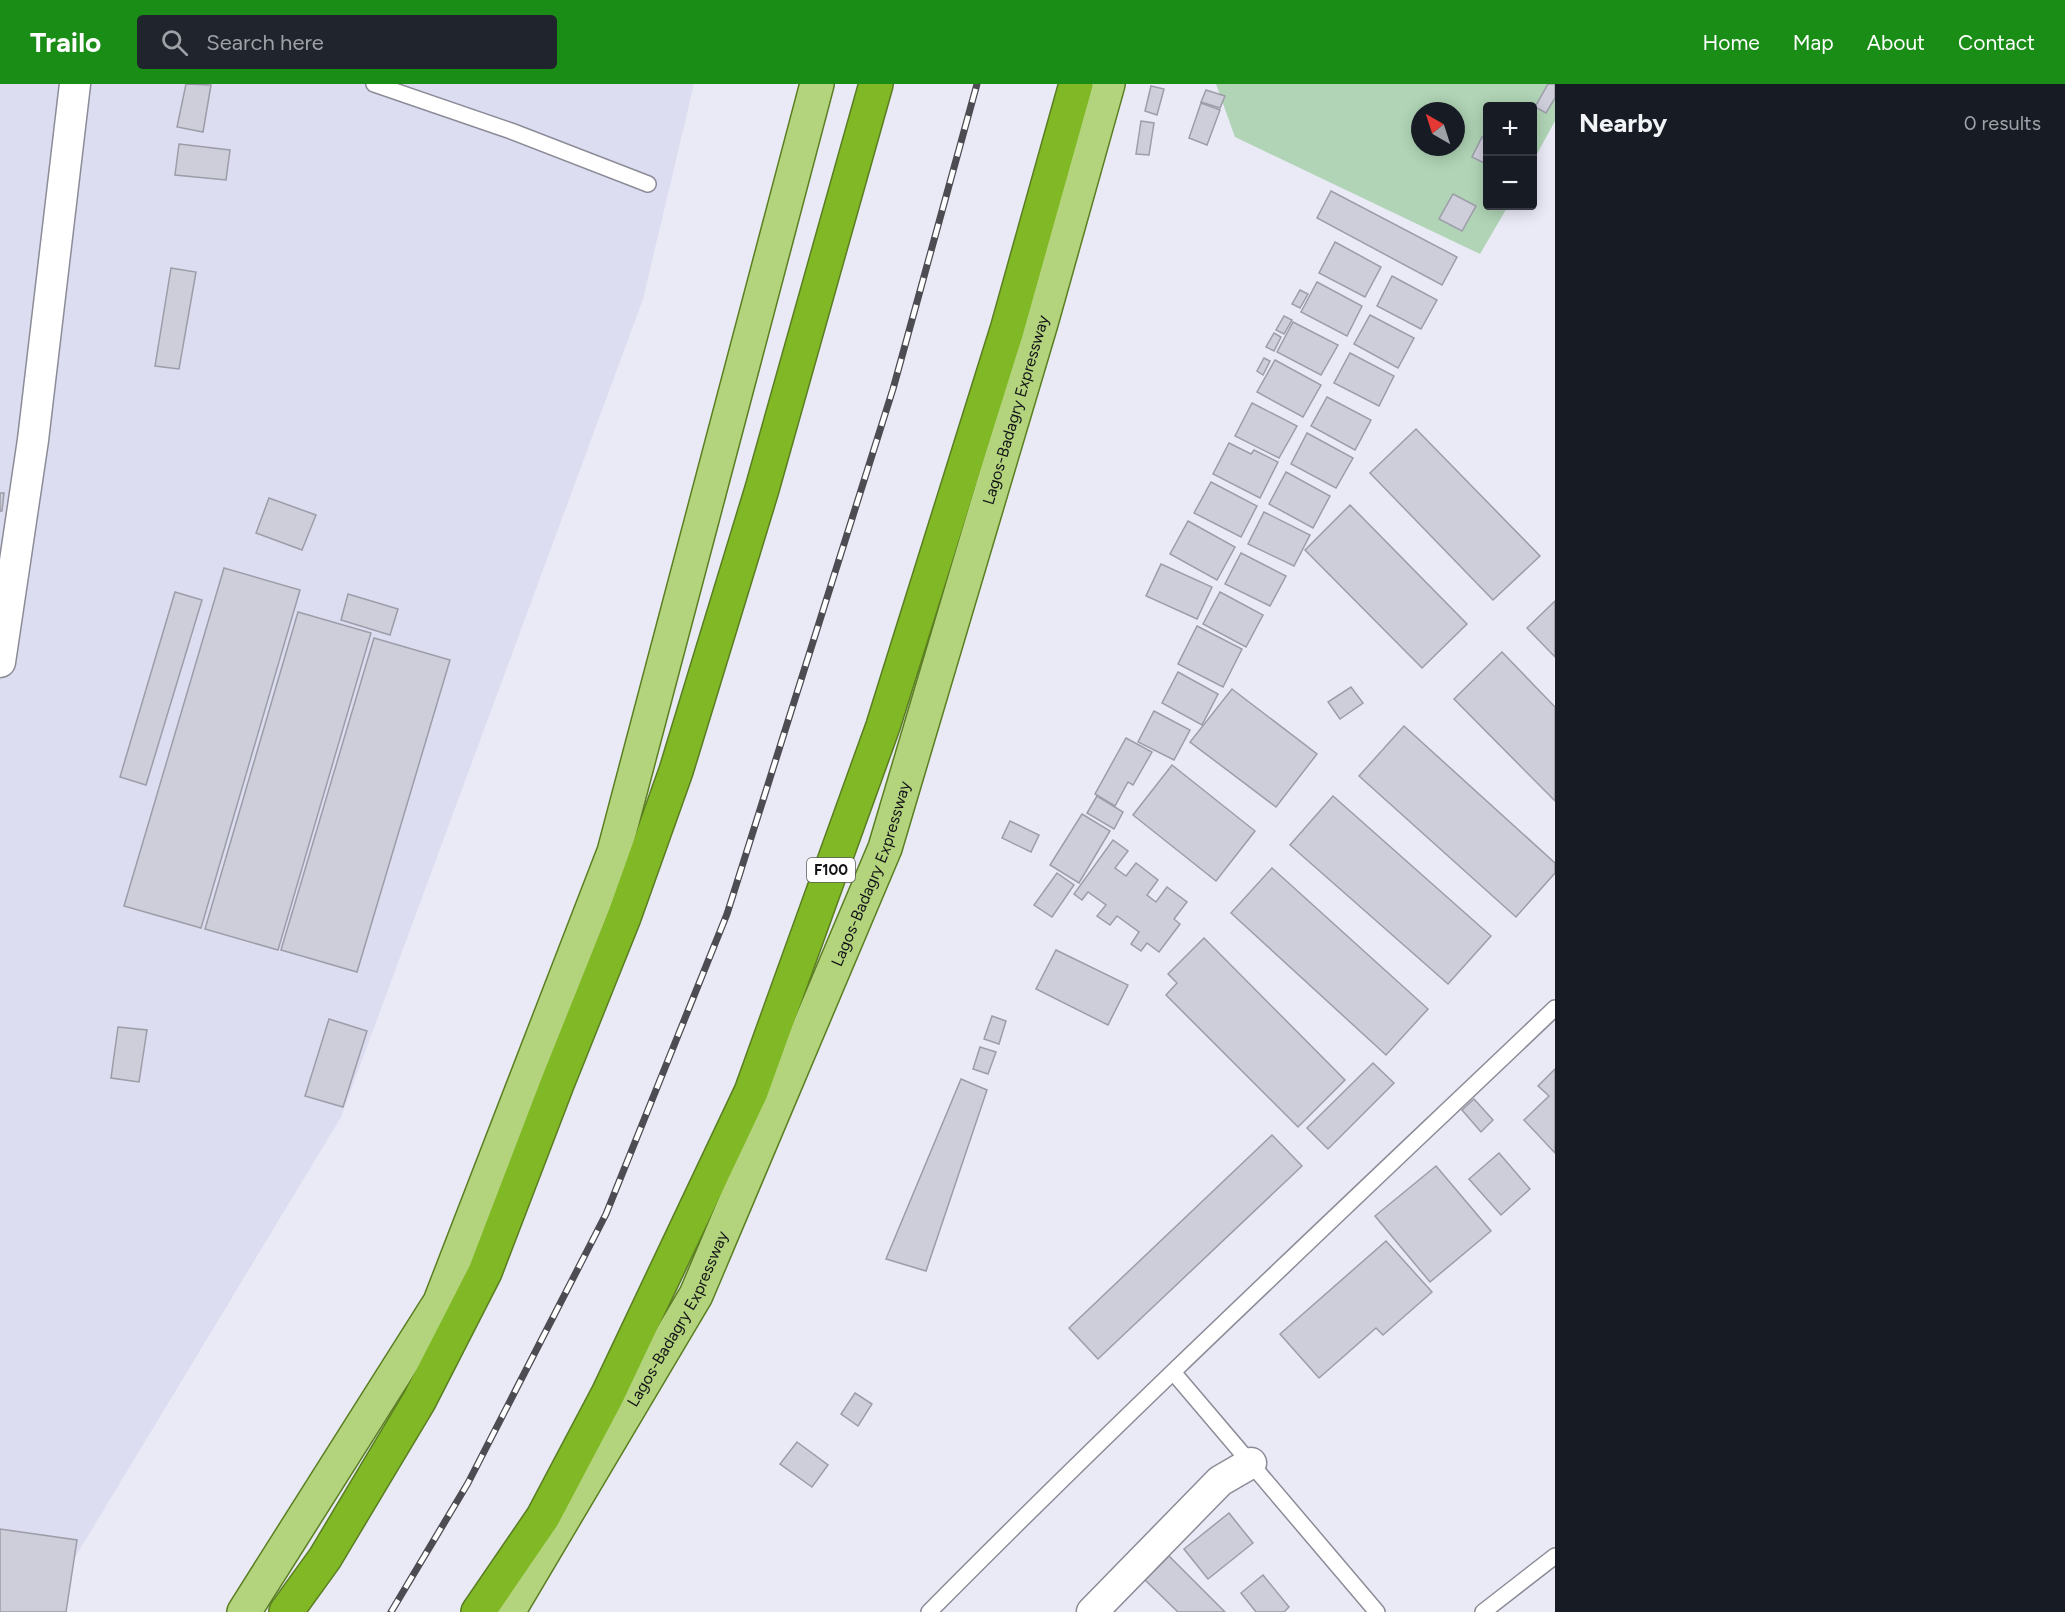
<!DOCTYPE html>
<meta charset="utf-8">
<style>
body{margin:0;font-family:Figtree,sans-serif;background:#20242c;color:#f1f3f6}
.controls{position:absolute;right:18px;top:18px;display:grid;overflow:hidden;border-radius:6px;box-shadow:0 3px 15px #0003}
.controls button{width:54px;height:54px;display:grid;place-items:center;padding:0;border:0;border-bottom:2px solid #363941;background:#171b24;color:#f1f3f6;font:30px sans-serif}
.compass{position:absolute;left:1411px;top:18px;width:54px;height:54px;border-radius:50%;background:#171b24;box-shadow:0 3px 15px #0003;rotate:321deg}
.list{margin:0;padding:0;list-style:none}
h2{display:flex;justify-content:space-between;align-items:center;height:78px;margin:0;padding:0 24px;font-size:26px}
h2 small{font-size:20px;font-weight:400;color:#9ea1a6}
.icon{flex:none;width:33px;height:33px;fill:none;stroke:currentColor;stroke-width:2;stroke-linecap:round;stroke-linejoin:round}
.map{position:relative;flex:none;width:1555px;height:1528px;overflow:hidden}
header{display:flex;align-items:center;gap:36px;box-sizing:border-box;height:84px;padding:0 30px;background:#198d15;color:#fff}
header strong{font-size:28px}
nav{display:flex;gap:33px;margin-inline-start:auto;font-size:21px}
.search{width:420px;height:54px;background:#20242c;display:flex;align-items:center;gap:15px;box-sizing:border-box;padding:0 21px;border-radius:6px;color:#9ea1a6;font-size:22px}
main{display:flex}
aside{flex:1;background:#171b24}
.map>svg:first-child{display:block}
.built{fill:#dcddf0}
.green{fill:#b0d4b5;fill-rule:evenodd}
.building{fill:#cdceda;stroke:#9c9da9;stroke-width:1.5}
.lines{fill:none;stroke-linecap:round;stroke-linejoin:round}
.service-casing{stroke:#8c8c98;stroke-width:18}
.minor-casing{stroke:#8c8c98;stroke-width:33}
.primary-casing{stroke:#5a7e21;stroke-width:36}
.motorway-casing{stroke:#5a7e21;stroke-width:36}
.service{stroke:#fff;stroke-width:15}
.minor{stroke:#fff;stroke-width:30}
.primary{stroke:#b3d47d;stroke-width:33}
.motorway{stroke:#80b826;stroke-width:33}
.rail-casing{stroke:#4c4c52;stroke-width:7}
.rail{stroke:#fff;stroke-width:4.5;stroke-dasharray:14;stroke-linecap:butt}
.labels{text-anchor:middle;stroke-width:6;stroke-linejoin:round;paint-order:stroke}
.shield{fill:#fff;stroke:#5a5a5d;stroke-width:1.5}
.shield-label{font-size:15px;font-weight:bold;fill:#131317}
.street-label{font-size:16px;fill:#131317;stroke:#fff}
</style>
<header>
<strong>Trailo</strong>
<div class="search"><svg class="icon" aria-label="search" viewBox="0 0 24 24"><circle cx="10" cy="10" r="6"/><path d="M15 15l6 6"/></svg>Search here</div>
<nav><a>Home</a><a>Map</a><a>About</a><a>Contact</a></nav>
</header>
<main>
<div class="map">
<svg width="1555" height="1528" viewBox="0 0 1555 1528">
<rect width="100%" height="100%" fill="#e9eaf6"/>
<path class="built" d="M0,0H694L643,215L341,1033L42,1528H0Z"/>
<path class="green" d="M1216,0H1555V37L1533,77L1532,22H1488V122H1508L1480,170L1235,53ZM1420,27H1456V63H1420Z"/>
<g class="building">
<path d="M186,0L211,1L203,48L177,43Z"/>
<path d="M1548,0H1555V14L1546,29L1535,23Z"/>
<path d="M1151,2L1164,5L1157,31L1145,27Z"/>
<path d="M1206,6L1225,12L1220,24L1201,18Z"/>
<path d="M1201,19L1220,26L1207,61L1189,54Z"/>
<path d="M1141,37L1154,39L1149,71L1136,70Z"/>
<path d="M1482,53L1488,56V81L1472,73Z"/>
<path d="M179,60L230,66L226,96L175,91Z"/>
<path d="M1331,107L1457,173L1442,201L1317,134Z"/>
<path d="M1453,110L1476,122L1462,147L1439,135Z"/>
<path d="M1335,158L1381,183L1365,213L1319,189Z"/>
<path d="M171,184L196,188L179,285L155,282Z"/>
<path d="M1392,192L1437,216L1421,245L1377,222Z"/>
<path d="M1317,198L1362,222L1347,252L1301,228Z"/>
<path d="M1300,206L1308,210L1300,224L1292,220Z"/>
<path d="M1370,231L1414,254L1398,284L1354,260Z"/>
<path d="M1284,232L1292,236L1284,250L1276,246Z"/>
<path d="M1293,238L1338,261L1321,291L1277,268Z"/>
<path d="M1274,249L1281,253L1274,267L1266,263Z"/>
<path d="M1350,269L1394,292L1379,322L1334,299Z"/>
<path d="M1264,274L1270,277L1263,291L1257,287Z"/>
<path d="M1275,276L1321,301L1303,333L1257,308Z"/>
<path d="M1327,313L1371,336L1355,366L1311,342Z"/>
<path d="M1252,319L1297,342L1279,374L1235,352Z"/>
<path d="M1416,345L1540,472L1493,516L1370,389Z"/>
<path d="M1307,349L1353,374L1336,404L1291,380Z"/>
<path d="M1229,359L1251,370L1254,366L1278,378L1260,414L1213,390Z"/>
<path d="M1286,388L1330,412L1313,444L1269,420Z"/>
<path d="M1211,398L1257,422L1241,453L1194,429Z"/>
<path d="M0,409H4L2,427H0Z"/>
<path d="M269,414L316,431L302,466L256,449Z"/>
<path d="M1350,421L1467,540L1422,584L1305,466Z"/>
<path d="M1264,428L1310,451L1294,482L1248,460Z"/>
<path d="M1188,437L1235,463L1217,496L1170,470Z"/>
<path d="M1241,469L1286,492L1270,522L1225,500Z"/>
<path d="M1161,480L1212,503L1197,535L1146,512Z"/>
<path d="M224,484L300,506L201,844L124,822Z"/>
<path d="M175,508L202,516L146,701L120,693Z"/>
<path d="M1220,508L1263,531L1246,563L1203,540Z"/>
<path d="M348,510L398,525L390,551L341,536Z"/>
<path d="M1555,517V573L1527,544Z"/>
<path d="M298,528L371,549L278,866L205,845Z"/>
<path d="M1197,542L1242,565L1223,603L1178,580Z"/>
<path d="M374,554L450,576L357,888L281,866Z"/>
<path d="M1502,568L1555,623V717L1454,615Z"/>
<path d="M1178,588L1218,610L1202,641L1162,619Z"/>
<path d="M1351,603L1363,619L1340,635L1328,618Z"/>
<path d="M1232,605L1317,670L1276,723L1190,658Z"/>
<path d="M1154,627L1190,646L1174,676L1138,658Z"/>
<path d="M1404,642L1555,779V789L1516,833L1359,692Z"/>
<path d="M1126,654L1152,668L1133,701L1128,698L1115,722L1095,710Z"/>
<path d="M1172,681L1255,747L1216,797L1133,731Z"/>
<path d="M1097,712L1123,728L1114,745L1087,729Z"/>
<path d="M1333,712L1491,852L1448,900L1290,761Z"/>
<path d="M1082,730L1110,747L1079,799L1050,781Z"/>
<path d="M1010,737L1039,751L1031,768L1002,754Z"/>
<path d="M1113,756L1128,767L1115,784L1126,792L1136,779L1158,796L1147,811L1156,818L1167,803L1187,818L1174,835L1180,840L1159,868L1147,859L1141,867L1131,860L1139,848L1117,832L1110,841L1097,832L1106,821L1088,808L1082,816L1074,810Z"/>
<path d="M1272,784L1428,925L1386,971L1231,829Z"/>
<path d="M1057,789L1074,801L1052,833L1034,821Z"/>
<path d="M1204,854L1345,996L1298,1043L1166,911L1177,899L1168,890Z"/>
<path d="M1056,866L1128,901L1108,941L1036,905Z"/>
<path d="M992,932L1006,937L999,960L984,955Z"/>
<path d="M329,935L367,947L343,1023L305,1012Z"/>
<path d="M118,943L147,946L139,998L111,994Z"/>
<path d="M980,963L996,968L988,990L973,985Z"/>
<path d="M1373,979L1394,999L1328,1065L1307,1044Z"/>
<path d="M1555,985V1069L1524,1036L1549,1012L1538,1002Z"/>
<path d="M961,995L987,1006L926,1187L886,1175Z"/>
<path d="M1474,1015L1493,1036L1481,1048L1462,1026Z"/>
<path d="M1272,1051L1302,1082L1098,1275L1069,1244Z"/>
<path d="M1499,1069L1530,1105L1501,1131L1469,1095Z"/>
<path d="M1436,1082L1491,1147L1430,1198L1375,1132Z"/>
<path d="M1386,1157L1432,1208L1383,1251L1376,1244L1319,1294L1280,1250Z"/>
<path d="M855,1309L872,1320L858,1342L841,1330Z"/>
<path d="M797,1358L828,1381L812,1403L780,1380Z"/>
<path d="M1229,1429L1253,1459L1208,1495L1184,1465Z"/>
<path d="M0,1445L77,1456L66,1528H0Z"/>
<path d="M1169,1472L1225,1528H1178L1145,1496Z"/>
<path d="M1263,1491L1289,1523L1284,1528H1256L1241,1509Z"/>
</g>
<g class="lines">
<defs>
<g id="service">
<path d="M374,0L511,47L648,100"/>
<path d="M1173,1288L1377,1528"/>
<path d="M929,1528C1133,1322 1345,1124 1555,924"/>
<path d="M1483,1528L1555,1472"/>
</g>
<g id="minor">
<path d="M0,578L33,356L75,0"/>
<path d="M1092,1528L1220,1397L1251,1379"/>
</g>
<g id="primary">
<path d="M244,1528L440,1218L614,768L817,0"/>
<path id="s1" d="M508,1528L696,1211L885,764L1041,239L1108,0"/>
</g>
<g id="motorway">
<path d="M286,1528L325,1474L419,1317L485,1188L557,1000L624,833L676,687L762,405L876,0"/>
<path d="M478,1528L543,1433L608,1310L751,1008L883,642L1007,246L1076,0"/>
</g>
</defs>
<use href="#service" class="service-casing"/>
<use href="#minor" class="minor-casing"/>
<use href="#primary" class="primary-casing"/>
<use href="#motorway" class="motorway-casing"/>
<use href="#service" class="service"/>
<use href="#minor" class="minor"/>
<use href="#primary" class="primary"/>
<use href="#motorway" class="motorway"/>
<defs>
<path id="rail" d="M391,1528L468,1399L606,1130L727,830L893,305L977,0"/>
</defs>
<use href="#rail" class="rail-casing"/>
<use href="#rail" class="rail"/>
</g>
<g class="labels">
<rect class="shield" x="807" y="774" width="48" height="24" rx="4.5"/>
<g class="shield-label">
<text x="831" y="791">F100</text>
</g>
<g class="street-label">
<text dy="6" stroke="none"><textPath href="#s1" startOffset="1311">Lagos-Badagry Expressway</textPath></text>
<text dy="6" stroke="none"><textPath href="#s1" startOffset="825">Lagos-Badagry Expressway</textPath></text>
<text dy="6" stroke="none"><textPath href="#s1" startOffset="339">Lagos-Badagry Expressway</textPath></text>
</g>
</g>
</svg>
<div class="controls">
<button>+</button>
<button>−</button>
</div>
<svg class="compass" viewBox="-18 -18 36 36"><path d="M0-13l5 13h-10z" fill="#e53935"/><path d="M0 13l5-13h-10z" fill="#9ea1a6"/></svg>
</div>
<aside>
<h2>Nearby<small>0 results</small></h2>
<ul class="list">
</ul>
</aside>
</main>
